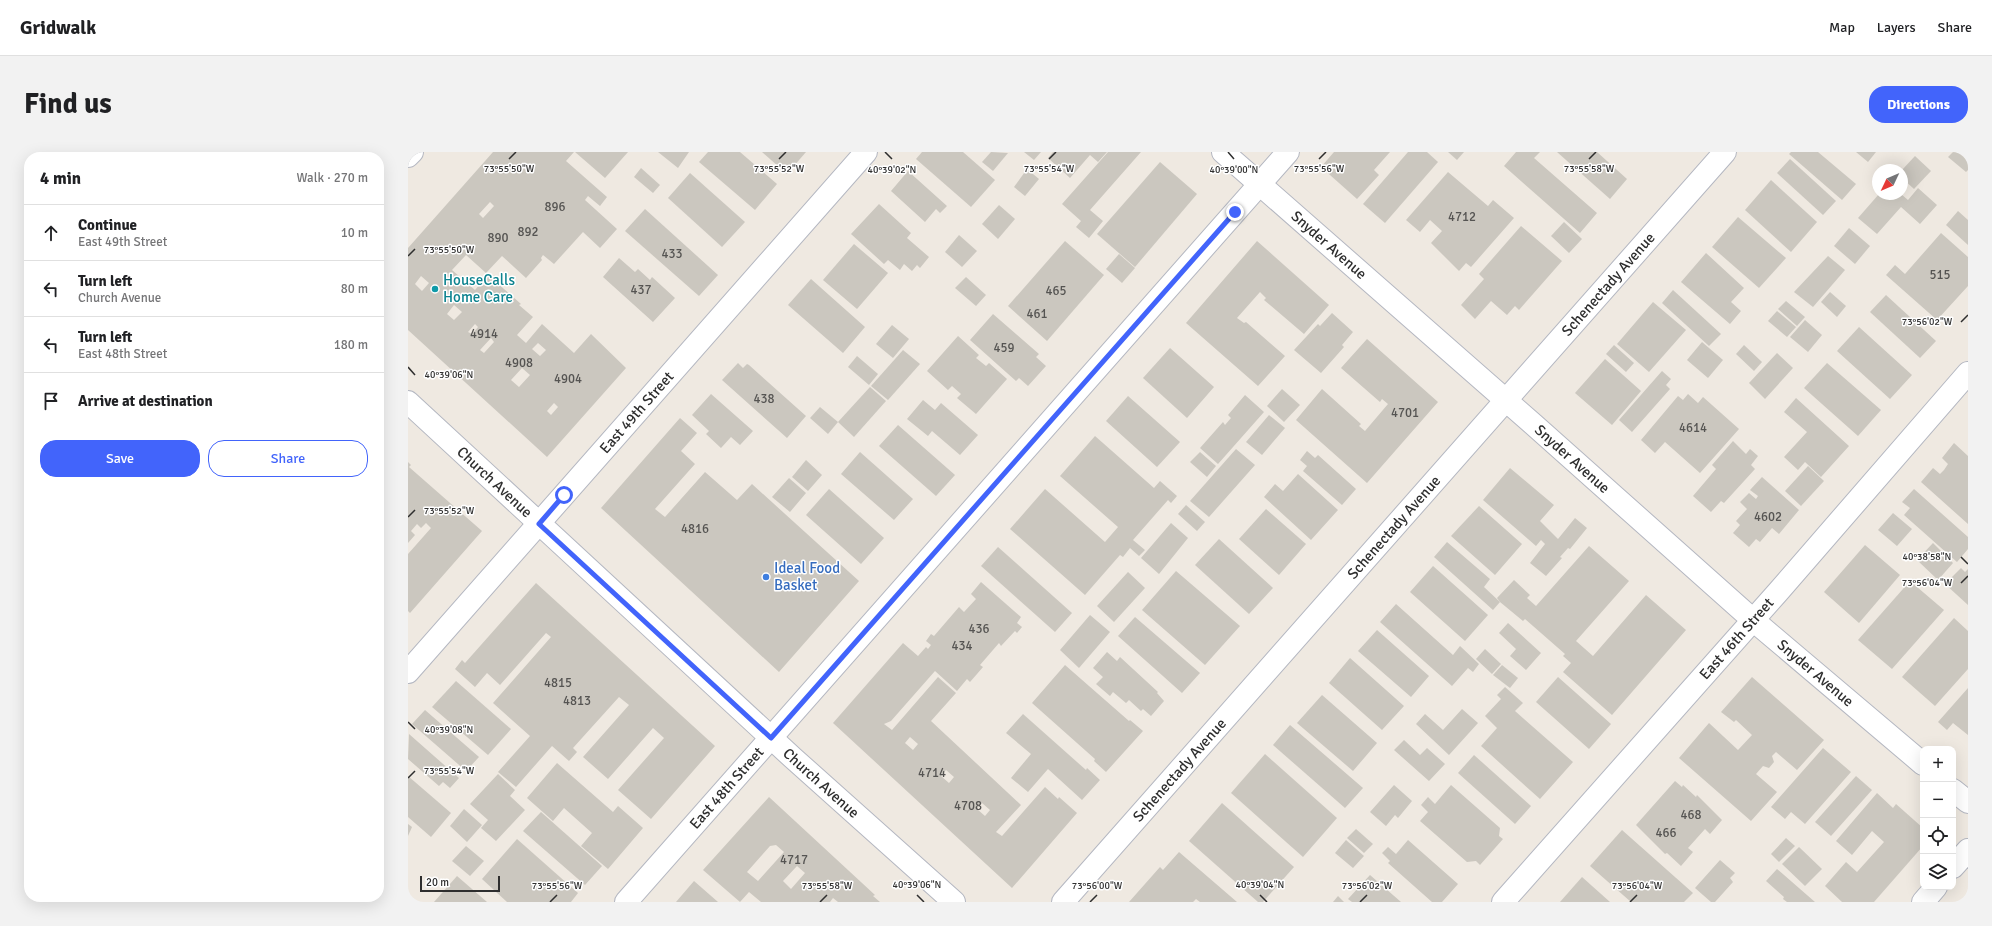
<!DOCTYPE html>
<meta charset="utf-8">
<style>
body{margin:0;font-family:Signika,sans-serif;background:#f2f2f2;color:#202124}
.controls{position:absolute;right:12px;bottom:12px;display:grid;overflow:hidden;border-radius:8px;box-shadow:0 4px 16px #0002}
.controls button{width:36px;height:36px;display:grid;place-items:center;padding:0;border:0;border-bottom:1px solid #e0e0e0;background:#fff;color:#202124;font:20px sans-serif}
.compass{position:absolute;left:1464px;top:12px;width:36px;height:36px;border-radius:50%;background:#fff;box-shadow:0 4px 16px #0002;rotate:226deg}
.scale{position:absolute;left:12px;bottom:10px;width:80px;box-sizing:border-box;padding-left:4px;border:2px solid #2e2e2e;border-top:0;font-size:11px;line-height:14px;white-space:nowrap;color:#2e2e2e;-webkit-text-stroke:3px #fff;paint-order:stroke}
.stop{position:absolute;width:12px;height:12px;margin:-9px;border:3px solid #4264fb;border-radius:50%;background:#fff}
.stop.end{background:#4264fb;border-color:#fff;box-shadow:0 1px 4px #0008}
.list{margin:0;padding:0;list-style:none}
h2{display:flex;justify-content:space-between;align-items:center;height:52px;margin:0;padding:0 16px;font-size:17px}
h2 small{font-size:13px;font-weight:400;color:#757577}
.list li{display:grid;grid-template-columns:26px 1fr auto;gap:12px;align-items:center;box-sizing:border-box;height:56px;padding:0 16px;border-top:1px solid #e0e0e0}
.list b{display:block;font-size:15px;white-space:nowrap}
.list p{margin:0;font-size:13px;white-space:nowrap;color:#757577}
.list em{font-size:13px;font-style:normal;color:#757577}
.actions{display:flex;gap:8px;padding:12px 16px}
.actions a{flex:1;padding:9px 0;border:1px solid #4264fb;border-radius:16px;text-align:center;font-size:14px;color:#4264fb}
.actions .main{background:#4264fb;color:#fff}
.icon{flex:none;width:22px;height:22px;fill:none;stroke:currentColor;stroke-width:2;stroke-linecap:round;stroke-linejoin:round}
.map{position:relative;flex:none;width:1560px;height:750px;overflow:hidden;border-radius:16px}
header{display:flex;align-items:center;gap:24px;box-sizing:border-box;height:56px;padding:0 20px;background:#fff;border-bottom:1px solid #e0e0e0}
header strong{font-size:19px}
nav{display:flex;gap:22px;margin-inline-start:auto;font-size:14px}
.intro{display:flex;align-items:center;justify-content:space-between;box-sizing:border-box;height:96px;padding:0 24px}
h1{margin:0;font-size:28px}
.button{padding:10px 18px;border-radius:16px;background:#4264fb;color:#fff;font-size:14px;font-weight:700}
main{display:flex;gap:24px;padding:0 24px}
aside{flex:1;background:#fff;border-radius:16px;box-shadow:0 4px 16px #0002}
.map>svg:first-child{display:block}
.building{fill:#cbc7bf;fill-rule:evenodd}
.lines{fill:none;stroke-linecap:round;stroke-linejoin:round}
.street-casing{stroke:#b4b7c1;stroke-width:24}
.secondary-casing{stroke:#b4b7c1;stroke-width:24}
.street{stroke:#fff;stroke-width:22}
.secondary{stroke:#fff;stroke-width:22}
.route{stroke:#4264fb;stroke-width:5}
.ticks{fill:none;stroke:#2e2e2e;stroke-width:1.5}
.culture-dot{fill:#0f9aa8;stroke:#fff;stroke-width:1.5}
.shop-dot{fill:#3f7fe0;stroke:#fff;stroke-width:1.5}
.labels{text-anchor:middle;stroke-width:3;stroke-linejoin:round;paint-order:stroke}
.number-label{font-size:13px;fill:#555452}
.street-label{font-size:15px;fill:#2e2e2e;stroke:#fff}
.culture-label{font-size:15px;fill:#0d838f;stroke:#fff;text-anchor:start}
.shop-label{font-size:15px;fill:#366cbe;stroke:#fff;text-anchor:start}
.ticks-label{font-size:10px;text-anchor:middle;fill:#2e2e2e;stroke:#fff;stroke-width:3;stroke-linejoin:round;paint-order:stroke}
</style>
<header>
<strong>Gridwalk</strong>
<nav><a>Map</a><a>Layers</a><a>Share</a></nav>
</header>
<div class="intro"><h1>Find us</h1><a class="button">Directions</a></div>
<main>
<aside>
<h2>4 min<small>Walk · 270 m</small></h2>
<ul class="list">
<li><svg class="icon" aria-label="ahead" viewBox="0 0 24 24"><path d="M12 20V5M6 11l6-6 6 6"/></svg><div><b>Continue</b><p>East 49th Street</p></div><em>10 m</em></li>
<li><svg class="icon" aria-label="left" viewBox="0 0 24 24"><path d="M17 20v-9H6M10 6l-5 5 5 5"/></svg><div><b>Turn left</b><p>Church Avenue</p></div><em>80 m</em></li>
<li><svg class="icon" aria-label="left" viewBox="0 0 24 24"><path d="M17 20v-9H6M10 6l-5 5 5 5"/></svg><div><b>Turn left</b><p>East 48th Street</p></div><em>180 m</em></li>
<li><svg class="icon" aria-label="arrive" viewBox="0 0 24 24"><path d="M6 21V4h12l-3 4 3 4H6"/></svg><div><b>Arrive at destination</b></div></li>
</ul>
<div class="actions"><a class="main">Save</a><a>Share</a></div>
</aside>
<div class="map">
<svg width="1560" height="750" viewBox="0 0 1560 750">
<rect width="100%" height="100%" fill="#efe9e1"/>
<g class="building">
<path d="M85,0H166L158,9L199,45L192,54L180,44L177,48L209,77L192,96L175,80L146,112L135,103L133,106L134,108L118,126L94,104L78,121L58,103L44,118L67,138L80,123L113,152L111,153L125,165L109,183L118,191L134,172L166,201L183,182L218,216L139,305L0,178V96ZM82,50L86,54L75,66L71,62ZM13,124L21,131L14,139L7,132ZM46,153L54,160L46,168L39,162ZM67,172L70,175L64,182L60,180ZM83,186L86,190L76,201L72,198ZM130,191L138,198L132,204L124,197ZM114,216L122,223L111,235L103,228ZM146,251L150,255L143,263L139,259Z"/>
<path d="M167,0H220L197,26Z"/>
<path d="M250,0H281L270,16Z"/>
<path d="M300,0H332L369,32L347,58L291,10Z"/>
<path d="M354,0H398L379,22Z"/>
<path d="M514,0H555L587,28L563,55L508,7Z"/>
<path d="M583,0L600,1L585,19L574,10Z"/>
<path d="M616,0H633L626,8Z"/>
<path d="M645,0H699L690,10L682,3L662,26L640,6Z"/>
<path d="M700,0H733L682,58L695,69L681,86L668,75L673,69L654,52Z"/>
<path d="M926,0H982L966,18L971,23L949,47L913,15Z"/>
<path d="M1000,0H1019L1030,10L977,71L955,52Z"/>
<path d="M1040,0H1056L1049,8Z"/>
<path d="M1108,0H1132L1126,6L1189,61L1172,81L1096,14Z"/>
<path d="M1149,0H1189L1219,27L1202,47Z"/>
<path d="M1383,0H1410L1448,32L1434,48L1381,2Z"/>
<path d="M1448,0H1468L1460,10Z"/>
<path d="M1545,0H1560V18L1558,20L1540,5Z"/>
<path d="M1507,4L1523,19L1506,37L1494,26V18Z"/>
<path d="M1382,7L1428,49L1415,63L1369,21Z"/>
<path d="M752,10L789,42L727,115L689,82Z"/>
<path d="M233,16L252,33L245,41L226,25Z"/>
<path d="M619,17L631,27L617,44L606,35Z"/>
<path d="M500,19L539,54L532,61L528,57L517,70L483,39Z"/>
<path d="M1040,20L1080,54L1085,48L1106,66L1063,115L1058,111L1051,119L1023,91L1034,79L1022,68L1012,80L998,68Z"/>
<path d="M282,21L337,70L314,95L260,46Z"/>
<path d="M1363,28L1409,70L1383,100L1337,58Z"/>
<path d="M1510,36L1529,53L1512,72L1493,55L1469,82L1450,66L1471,42H1493L1500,48Z"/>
<path d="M471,52L503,81L499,86L521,105L512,116L509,113L504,119L496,112L492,118L480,108L476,112L443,82Z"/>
<path d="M591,53L607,67L590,87L574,72Z"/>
<path d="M237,57L310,123L291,144L217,79Z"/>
<path d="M1550,59L1560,68V93L1538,73Z"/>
<path d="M1330,65L1378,106L1351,136L1304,95Z"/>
<path d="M1156,70L1174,87L1161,101L1143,84Z"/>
<path d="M1113,74L1154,109L1111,158L1107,154L1099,163L1083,149L1067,167L1053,153L1076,127L1071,122Z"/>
<path d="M1441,76L1462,94L1447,112L1426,94Z"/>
<path d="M1533,81L1560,105V134L1529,168L1478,123L1487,113L1497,122Z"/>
<path d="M551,83L569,99L554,115L537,100Z"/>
<path d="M657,89L696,123L639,189L600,154Z"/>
<path d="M849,89L921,153L896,182L856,148L858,146L852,140L829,166L836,171L838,170L877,204L850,234L778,171Z"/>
<path d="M446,92L480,121L449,157L415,128Z"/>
<path d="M1298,101L1336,136L1323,150L1333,159L1322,172L1273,130Z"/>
<path d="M711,102L727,116L714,131L698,117Z"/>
<path d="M1420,104L1437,118L1405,155L1386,140Z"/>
<path d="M211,106L227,120L230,117L242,128L244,125L267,146L245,170L195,125Z"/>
<path d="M558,125L578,143L568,154L547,136Z"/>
<path d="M403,127L457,175L435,201L380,153Z"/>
<path d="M1265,138L1313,182L1301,194L1254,151Z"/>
<path d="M1422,140L1438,154L1429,165L1413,150Z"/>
<path d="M1478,143L1528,189L1512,206L1462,160Z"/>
<path d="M1378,149L1397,165L1389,174L1370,157Z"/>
<path d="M1245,150L1278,178L1241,220L1209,192Z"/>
<path d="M1369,159L1388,175L1379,185L1360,169Z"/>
<path d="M924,161L945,180L934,193L936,195L913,221L886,198L910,172L912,174Z"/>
<path d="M585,162L631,202L628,205L638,214L620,234L611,226L608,229L562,188Z"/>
<path d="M1397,168L1414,183L1400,200L1382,185Z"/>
<path d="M484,173L501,187L485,206L468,192Z"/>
<path d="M1451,175L1504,223L1482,247L1429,199Z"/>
<path d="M550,184L571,203L568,206L578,214L581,211L599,227L568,262L549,246L553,242L544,234L540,238L519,219Z"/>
<path d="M959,187L1030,250L959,331L888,268L914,237L953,272L951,274L957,279L980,252L974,247L972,250L933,216Z"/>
<path d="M1294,190L1315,208L1300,226L1279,208Z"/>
<path d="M1206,193L1226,211L1218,220L1198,202Z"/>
<path d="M1336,193L1354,210L1346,219L1328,202Z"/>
<path d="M762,196L806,235L779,266L735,226Z"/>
<path d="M495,198L512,212L480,248L463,234Z"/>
<path d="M1369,201L1385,216L1357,247L1341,231Z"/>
<path d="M449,204L470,222L461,233L440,215Z"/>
<path d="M1197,207L1233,239L1204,273L1167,241Z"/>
<path d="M330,211L335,216L339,212L341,213L398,264L379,286L314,228Z"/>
<path d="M1419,211L1473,258L1450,284L1396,236Z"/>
<path d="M1254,219L1263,227L1258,233L1262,237L1224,280L1211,268Z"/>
<path d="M462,235L478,249L446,285L430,270Z"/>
<path d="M874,237L892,253L876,270L859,254Z"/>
<path d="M303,242L345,279L332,293L323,285L313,296L298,282L301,279L284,263Z"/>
<path d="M1280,242L1290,251L1295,245L1331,277L1292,321L1257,290L1247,301L1233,288L1270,244L1275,248Z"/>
<path d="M837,243L856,260L810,312L792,296L815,270L817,273L823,266L820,263Z"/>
<path d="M720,244L772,290L749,315L698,269Z"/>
<path d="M1388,246L1441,294L1413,325L1397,310L1390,318L1376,305L1399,280L1376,260Z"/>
<path d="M515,248L527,258L533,251L570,283L552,303L524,279L520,284L499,267Z"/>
<path d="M412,255L430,270L420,282L402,266Z"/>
<path d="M861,263L877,276L854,303L838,290Z"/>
<path d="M272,266L289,281L273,299L287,312L247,357L257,365L297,320L329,348L344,332L451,429L371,520L193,356Z"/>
<path d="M490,273L547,323L528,344L471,294Z"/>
<path d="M687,284L746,336L752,329L769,344L763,351L760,348L725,388L737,398L731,404L722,396L715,405L712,403L677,443L602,377L637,337L697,390L710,375L652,324Z"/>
<path d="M1325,289L1338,302L1342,297L1350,304L1343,313L1347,317L1316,351L1313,349L1303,360L1285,344L1308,317L1304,313Z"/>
<path d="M1546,291L1560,304V372L1513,330L1525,316L1532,322L1536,318L1540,312L1534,306Z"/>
<path d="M828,297L847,313L801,365L782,349Z"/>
<path d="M899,299L907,306L910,303L948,337L934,353L895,319L899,314L892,308Z"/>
<path d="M452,300L505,347L486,368L433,322Z"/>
<path d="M792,300L808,314L799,325L782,310Z"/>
<path d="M398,308L414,323L400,339L384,325Z"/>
<path d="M0,310L3,313L1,315L74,379L2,461L0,459V402L23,376L18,371L13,376L9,372L3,379L7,383L0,391Z"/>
<path d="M1400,314L1416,329L1393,354L1377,339Z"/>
<path d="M1102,316L1146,353L1132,369L1150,387L1167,366L1179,376L1162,397L1160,396L1152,405L1154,406L1138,424L1122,411L1137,392L1133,388L1128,394L1075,348Z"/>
<path d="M890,322L930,358L903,388L856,345L867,332L875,339Z"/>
<path d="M1354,325L1391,358L1371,382L1364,376L1352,390L1348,387L1341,395L1325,381L1332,373L1328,369L1339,357L1332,350L1341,341L1348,347L1350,344L1342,338Z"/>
<path d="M381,326L398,341L382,360L364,345Z"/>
<path d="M421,337L476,386L453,412L398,363Z"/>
<path d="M1506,337L1560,385V397L1549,410L1496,363L1502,356L1494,350Z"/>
<path d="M778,353L797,370L789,379L770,362Z"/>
<path d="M1071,354L1114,392L1087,423L1043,384Z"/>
<path d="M858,357L898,392L871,423L831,387Z"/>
<path d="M1485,361L1504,377L1489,394L1470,378Z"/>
<path d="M763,371L780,386L751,422L733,406Z"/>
<path d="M811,387L865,436L841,462L787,413Z"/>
<path d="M1039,390L1082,427L1076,435L1092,450L1089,446L1106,428L1122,443L1119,446L1128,454L1181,394L1221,429L1168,489L1185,504L1238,443L1278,478L1204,563L1155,520L1163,511L1155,504L1157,502L1117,467L1115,469L1092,450L1085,458L1026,405Z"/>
<path d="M1525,391L1545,411L1530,428L1509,408Z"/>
<path d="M1457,393L1492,423L1451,471L1416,440Z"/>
<path d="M590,395L664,461L647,480L573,414Z"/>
<path d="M1025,414L1080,463L1057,489L1002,440Z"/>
<path d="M1553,416L1557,420L1560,417V453L1537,432Z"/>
<path d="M768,419L832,474L797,513L734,458Z"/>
<path d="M720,420L737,436L706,470L689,454Z"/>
<path d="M1502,429L1536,458L1484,517L1450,488Z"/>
<path d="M573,430L613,465L609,471L614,475L609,481L607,479L593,494L591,491L572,513L575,515L569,522L562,530L559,527L549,539L527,519L483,569L476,572L484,578L530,525L548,541L523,569L613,653L588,680L594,684L637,635L650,647L651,645L669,661L604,736L425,571L495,491L510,504L518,495L520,497L523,493L518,489L523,482L526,484L551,455L556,460L568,447L563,442ZM502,585L510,592L505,598L497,591ZM538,618L546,625L541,631L533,624ZM574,651L582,658L577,664L569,657Z"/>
<path d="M128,431L307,594L243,667L210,638L256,586L245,576L200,627L175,605L221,553L211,545L165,596L169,600L161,609L144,594L108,635L90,620L122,584L85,551L143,485L138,481L92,533L79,521L67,535L47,517L54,508L57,511Z"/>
<path d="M988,452L1045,503L1052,494L1071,512L1065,520L1060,516L1044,534L972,470Z"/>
<path d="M682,463L702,480L671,516L652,498Z"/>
<path d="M727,465L792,521L774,541L710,484Z"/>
<path d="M1546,466L1560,479V517L1527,554L1494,525Z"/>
<path d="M1100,471L1133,501L1118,518L1102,504L1108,497L1091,481Z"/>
<path d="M969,478L1021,524L1003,545L950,499Z"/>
<path d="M1077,497L1093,512L1084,522L1068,507Z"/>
<path d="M699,500L709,509L712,505L750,540L749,541L756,549L743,564L735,557L733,559L721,548L718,551L705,540L702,544L688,532L695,525L685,516Z"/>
<path d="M942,506L996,554L974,578L921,531Z"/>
<path d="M657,513L721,569L722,568L735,579L698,620L686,609L687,607L624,551Z"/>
<path d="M1094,513L1110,526L1102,536L1085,523Z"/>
<path d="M1150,525L1203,572L1181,597L1128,550Z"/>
<path d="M1344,525L1416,588L1389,618L1368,600L1364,604L1366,610L1361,616L1355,614L1348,622L1369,640L1343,669L1271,606L1301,571L1330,598L1344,583L1328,568L1326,570L1313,560Z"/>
<path d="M48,529L103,577L80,603L24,555Z"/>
<path d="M1097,535L1115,551L1107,559L1165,610L1132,647L1073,594L1089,576L1077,564L1093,547L1089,543Z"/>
<path d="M1560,536V583L1545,571L1539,578L1530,570Z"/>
<path d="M914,543L969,591L945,619L889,571Z"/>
<path d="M1054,557L1070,571L1041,603L1008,572L1017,562L1035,578Z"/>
<path d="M17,558L71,605L58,619L4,572Z"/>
<path d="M615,562L678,618L679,616L692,628L674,648L640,617L620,640L603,626L623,602L598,581Z"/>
<path d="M882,573L955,636L937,656L865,593Z"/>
<path d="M1,582L51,626L42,636L35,630L31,634L0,607Z"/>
<path d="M996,588L1012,603L1019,596L1037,612L1021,629L986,598Z"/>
<path d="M1415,596L1443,620L1397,672L1383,660L1377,667L1363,655Z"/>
<path d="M857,602L929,666L895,705L823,641Z"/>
<path d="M1066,603L1123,654L1107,672L1050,621Z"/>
<path d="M149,611L205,660L210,654L235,676L200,717L173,694L184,681L156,656L145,669L119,646Z"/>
<path d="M90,622L107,638L102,644L117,658L88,689L73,676L80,668L62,652Z"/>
<path d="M0,624L43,661L23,685L0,665Z"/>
<path d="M1448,624L1464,638L1423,684L1407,670Z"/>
<path d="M1267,629L1274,635L1275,633L1288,645L1289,643L1314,668L1302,682L1297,677L1280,696L1285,700L1273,714L1259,701L1257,702L1228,673Z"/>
<path d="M986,633L1004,649L990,666L987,663L978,674L962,660Z"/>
<path d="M1043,633L1092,676L1091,684L1095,687L1072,713L1068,709L1059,710L1012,669L1020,660L1013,653L1020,645L1027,652Z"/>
<path d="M1469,641L1485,656L1488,652L1515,676V694L1466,750H1434L1417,734L1438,710L1449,720L1476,690L1464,679L1444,703L1428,689Z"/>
<path d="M361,645L467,743L465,744L472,750H430L425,746L422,750H353L341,740L332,750L295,718ZM368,693L376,700L350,729L339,720L362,694ZM389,714L397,721L383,737L375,729Z"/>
<path d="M814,651L886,715L855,750H850L781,689Z"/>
<path d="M56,657L74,673L59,690L42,674Z"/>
<path d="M133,660L194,714L177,733L115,679Z"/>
<path d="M0,672L4,675L0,684Z"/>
<path d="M948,677L965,692L956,701L939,686Z"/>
<path d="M1214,678L1285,741L1276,750H1223L1182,714Z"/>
<path d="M1378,686L1387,694L1371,710L1363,702Z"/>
<path d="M109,687L170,741L163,750H99L74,727Z"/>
<path d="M938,688L956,704L945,716L927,701Z"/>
<path d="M1000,688L1050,732L1034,750H1024L980,711L982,709L974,701L980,695L988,702Z"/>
<path d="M58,694L76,709L62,724L44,709Z"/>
<path d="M1391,695L1414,717L1397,734L1374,712Z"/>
<path d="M771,700L829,750H792L788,747L785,750H721L752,715L755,718Z"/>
<path d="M1312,708L1327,721L1322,726L1325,730L1307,750H1303L1287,736Z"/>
<path d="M1369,717L1407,750H1379L1375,747L1376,745L1358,729Z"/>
<path d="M962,723L993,750H944L940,747Z"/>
<path d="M49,724L79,750H26Z"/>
<path d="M1174,725L1202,750H1152Z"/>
<path d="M286,729L310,750H268Z"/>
<path d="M930,744L936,750H925Z"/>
</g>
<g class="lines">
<defs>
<g id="street">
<path id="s1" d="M815,0L1125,272L1345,468L1515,612"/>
<path id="s2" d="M0,520L458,0"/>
<path d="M1545,638L1560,650"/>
<path d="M1545,715L1560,698"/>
<path id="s3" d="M218,750L880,0"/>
<path id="s4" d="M655,750L1317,0"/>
<path id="s5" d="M1095,750L1370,440L1560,221"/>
<path d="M1515,750L1528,735"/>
</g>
<g id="secondary">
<path d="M0,4L4,0"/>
<path id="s6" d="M0,250L385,606L546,750"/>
</g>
</defs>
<use href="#street" class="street-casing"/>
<use href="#secondary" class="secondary-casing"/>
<use href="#street" class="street"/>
<use href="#secondary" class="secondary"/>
</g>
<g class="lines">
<path class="route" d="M156,343L131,372L363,586L827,60"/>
</g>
<path class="ticks" d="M477,0L484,7M820,0L826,7M101,7L108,0M371,7L378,0M641,7L648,0M911,7L918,0M1181,7L1188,0M0,104L7,97M1553,170L1560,163M0,215L7,223M0,365L7,358M1553,405L1560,412M1553,431L1560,424M0,570L7,577M0,626L7,619M509,743L516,750M852,743L859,750M142,750L149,743M412,750L419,743M682,750L689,743M952,750L959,743M1222,750L1229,743"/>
<circle class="culture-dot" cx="27" cy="137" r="4"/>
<circle class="shop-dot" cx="358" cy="425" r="4"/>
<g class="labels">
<g class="number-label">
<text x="147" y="59">896</text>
<text x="1054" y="69">4712</text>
<text x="120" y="84">892</text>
<text x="90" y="90">890</text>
<text x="264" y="106">433</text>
<text x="1532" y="127">515</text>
<text x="233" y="142">437</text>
<text x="648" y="143">465</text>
<text x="629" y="166">461</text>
<text x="76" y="186">4914</text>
<text x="596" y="200">459</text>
<text x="111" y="215">4908</text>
<text x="160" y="231">4904</text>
<text x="356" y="251">438</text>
<text x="997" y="265">4701</text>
<text x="1285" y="280">4614</text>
<text x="1360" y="369">4602</text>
<text x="287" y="381">4816</text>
<text x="571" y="481">436</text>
<text x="554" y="498">434</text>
<text x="150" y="535">4815</text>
<text x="169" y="553">4813</text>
<text x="524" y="625">4714</text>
<text x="560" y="658">4708</text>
<text x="1283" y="667">468</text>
<text x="1258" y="685">466</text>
<text x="386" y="712">4717</text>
</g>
<g class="street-label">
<text dy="5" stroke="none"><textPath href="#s1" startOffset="141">Snyder Avenue</textPath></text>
<text dy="5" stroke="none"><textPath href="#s4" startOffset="824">Schenectady Avenue</textPath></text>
<text dy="5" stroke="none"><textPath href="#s2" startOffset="346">East 49th Street</textPath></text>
<text dy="5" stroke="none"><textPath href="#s1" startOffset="465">Snyder Avenue</textPath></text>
<text dy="5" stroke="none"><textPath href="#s6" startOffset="118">Church Avenue</textPath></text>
<text dy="5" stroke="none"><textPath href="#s4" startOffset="500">Schenectady Avenue</textPath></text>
<text dy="5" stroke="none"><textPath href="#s5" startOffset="352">East 46th Street</textPath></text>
<text dy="5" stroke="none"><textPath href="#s1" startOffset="789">Snyder Avenue</textPath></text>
<text dy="5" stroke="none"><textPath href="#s4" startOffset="176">Schenectady Avenue</textPath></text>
<text dy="5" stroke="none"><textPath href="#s6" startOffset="562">Church Avenue</textPath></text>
<text dy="5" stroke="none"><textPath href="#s3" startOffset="152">East 48th Street</textPath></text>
</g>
<g class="culture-label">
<text x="35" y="133">HouseCalls<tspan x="35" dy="17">Home Care</tspan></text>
</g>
<g class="shop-label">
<text x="366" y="421">Ideal Food<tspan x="366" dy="17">Basket</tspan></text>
</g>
</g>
<g class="ticks-label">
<text x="101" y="20">73°55'50"W</text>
<text x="371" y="20">73°55'52"W</text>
<text x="641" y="20">73°55'54"W</text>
<text x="911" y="20">73°55'56"W</text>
<text x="1181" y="20">73°55'58"W</text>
<text x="484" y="21">40°39'02"N</text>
<text x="826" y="21">40°39'00"N</text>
<text x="41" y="101">73°55'50"W</text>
<text x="1519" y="173">73°56'02"W</text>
<text x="41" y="226">40°39'06"N</text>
<text x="41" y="362">73°55'52"W</text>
<text x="1519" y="408">40°38'58"N</text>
<text x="1519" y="434">73°56'04"W</text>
<text x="41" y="581">40°39'08"N</text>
<text x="41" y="622">73°55'54"W</text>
<text x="509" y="736">40°39'06"N</text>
<text x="852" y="736">40°39'04"N</text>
<text x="149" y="737">73°55'56"W</text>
<text x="419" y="737">73°55'58"W</text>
<text x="689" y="737">73°56'00"W</text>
<text x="959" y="737">73°56'02"W</text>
<text x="1229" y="737">73°56'04"W</text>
</g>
</svg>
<div class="controls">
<button>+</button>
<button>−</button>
<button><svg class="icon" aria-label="locate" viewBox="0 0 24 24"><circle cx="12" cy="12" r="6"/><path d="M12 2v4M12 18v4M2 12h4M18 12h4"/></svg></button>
<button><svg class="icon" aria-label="layers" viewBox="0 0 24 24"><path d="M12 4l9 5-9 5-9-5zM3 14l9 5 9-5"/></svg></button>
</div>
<svg class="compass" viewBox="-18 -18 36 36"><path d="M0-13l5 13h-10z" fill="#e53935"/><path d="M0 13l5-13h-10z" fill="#757577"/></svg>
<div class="scale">20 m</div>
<div class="stop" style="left:156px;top:343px"></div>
<div class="stop end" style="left:827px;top:60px"></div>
</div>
</main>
